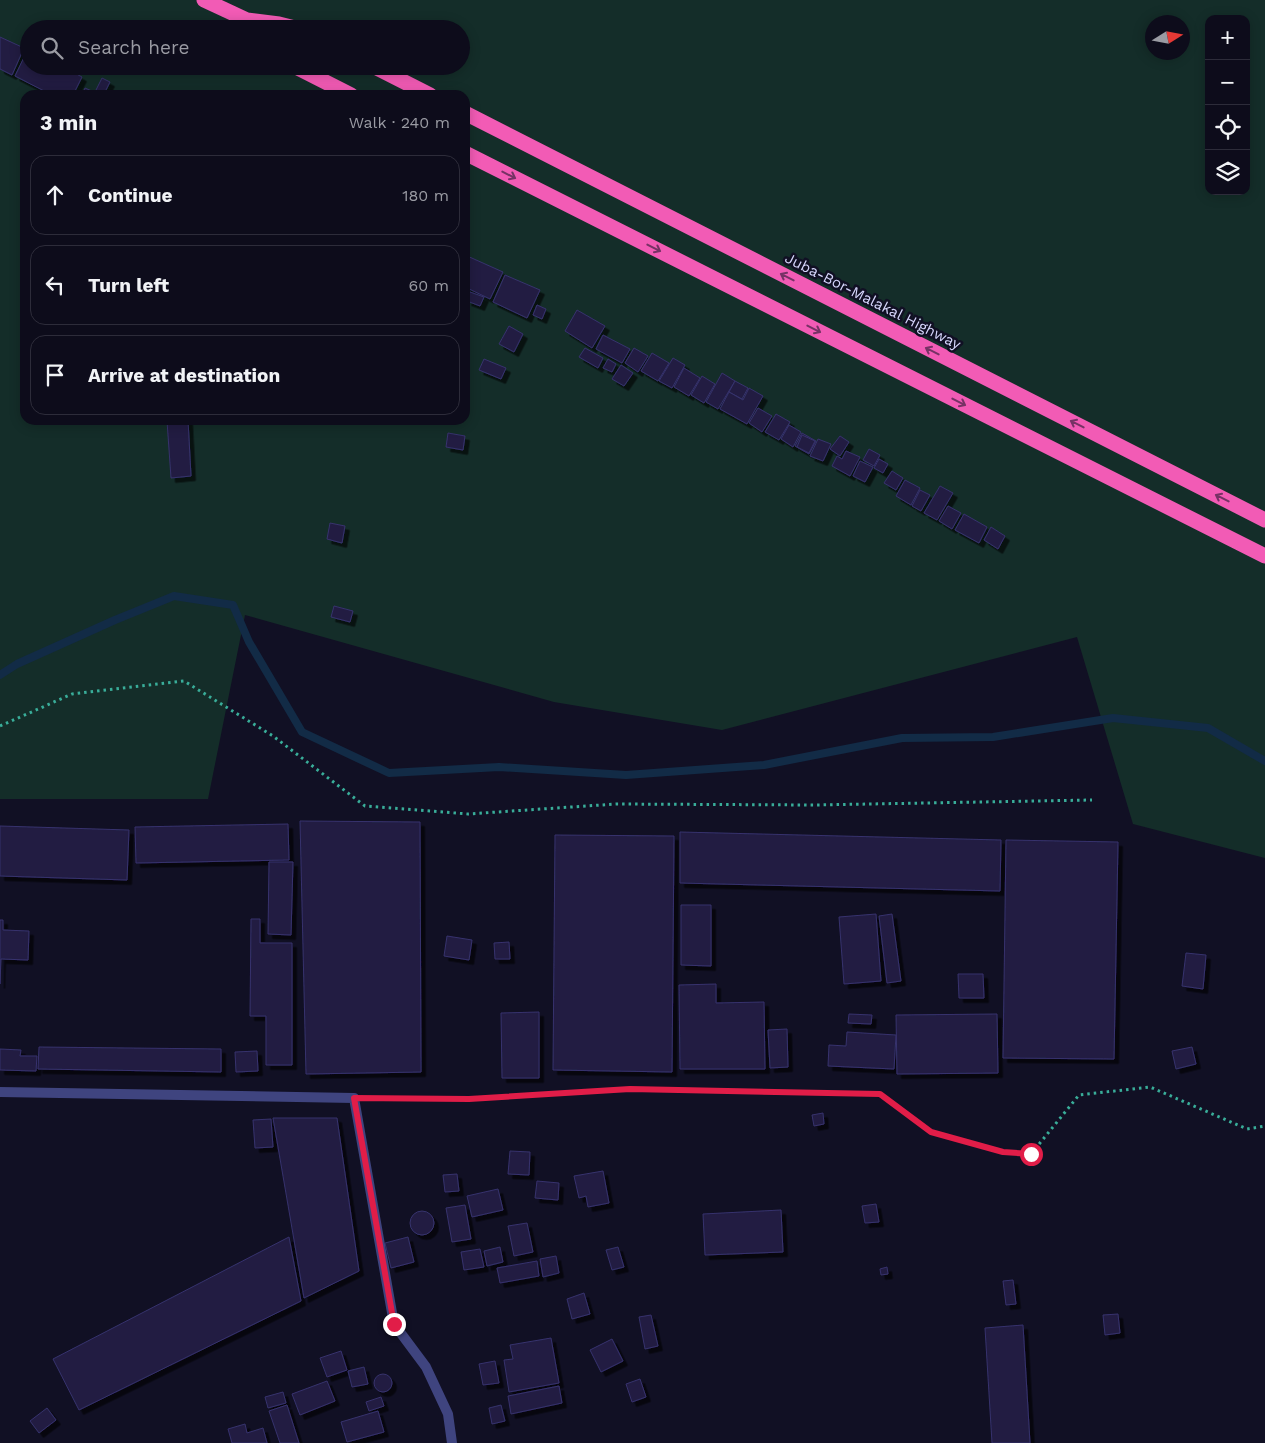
<!DOCTYPE html>
<meta charset="utf-8">
<style>
body{margin:0;font-family:"Work Sans",sans-serif;background:#161524;color:#f1f3f6}
.controls{position:absolute;right:15px;top:15px;display:grid;overflow:hidden;border-radius:10px;box-shadow:0 2px 12px #0003}
.controls button{width:45px;height:45px;display:grid;place-items:center;padding:0;border:0;border-bottom:1px solid #2d2c3a;background:#0d0c1b;color:#f1f3f6;font:25px sans-serif}
.compass{position:absolute;left:1145px;top:15px;width:45px;height:45px;border-radius:50%;background:#0d0c1b;box-shadow:0 2px 12px #0003;rotate:79deg}
.stop{position:absolute;width:15px;height:15px;margin:-11px;border:4px solid #e11d48;border-radius:50%;background:#fff}
.stop.end{background:#e11d48;border-color:#fff;box-shadow:0 1px 5px #0008}
.list{margin:0;padding:0;list-style:none}
h2{display:flex;justify-content:space-between;align-items:center;height:65px;margin:0;padding:0 20px;font-size:21px}
h2 small{font-size:16px;font-weight:400;color:#9a9ba3}
.list li{display:grid;grid-template-columns:32px 1fr auto;gap:15px;align-items:center;box-sizing:border-box;height:80px;margin:0 10px 10px;padding:0 10px;border:1px solid #2d2c3a;border-radius:15px}
.list b{display:block;font-size:19px;white-space:nowrap}
.list em{font-size:16px;font-style:normal;color:#9a9ba3}
.icon{flex:none;width:28px;height:28px;fill:none;stroke:currentColor;stroke-width:2;stroke-linecap:round;stroke-linejoin:round}
.map{position:relative;flex:none;width:1265px;height:1443px;overflow:hidden}
.search{position:absolute;background:#0d0c1b;box-shadow:0 2px 12px #0003;left:20px;top:20px;width:450px;height:55px;display:flex;align-items:center;gap:12px;box-sizing:border-box;padding:0 18px;border-radius:28px;color:#9a9ba3;font-size:19px}
.panel{position:absolute;background:#0d0c1b;box-shadow:0 2px 12px #0003;left:20px;top:90px;width:450px;height:335px;border-radius:15px}
.map>svg:first-child{display:block}
.green{fill:#142d29;fill-rule:evenodd}
.lines{fill:none;stroke-linecap:round;stroke-linejoin:round}
.stream{stroke:#122b46;stroke-width:8}
.building{fill:#211e43;stroke:#37326d;filter:url(#shadow)}
.path{stroke:#39ad99;stroke-width:3;stroke-dasharray:2.5 4;stroke-linecap:butt}
.street{stroke:#3f447f;stroke-width:10}
.highway{stroke:#f25bb5;stroke-width:15}
.oneway{stroke:#763265}
.route{stroke:#e11d48;stroke-width:6}
.labels{text-anchor:middle;stroke-width:5;stroke-linejoin:round;paint-order:stroke}
.street-label{font-size:15px;fill:#d6d6fc;stroke:#111024}
</style>
<div class="map">
<svg width="1265" height="1443" viewBox="0 0 1265 1443">
<defs>
<filter id="shadow"><feDropShadow dx="4.5" dy="4.5" stdDeviation="0" flood-color="#0009"/></filter>
</defs>
<rect width="100%" height="100%" fill="#111024"/>
<path class="green" d="M0,0H1265V858L1133,824L1077,637L722,730L554,702L245,615L208,799H0ZM1209,19H1246V191H1209ZM1152,22H1182V52H1152ZM29,29H461V66H29ZM25,95H465V420H25Z"/>
<g class="lines">
<path class="stream" d="M0,675L17,664L115,620L174,596L233,605L249,642L302,732L389,773L499,767L626,775L764,765L902,738L993,737L1113,718L1208,728L1265,761"/>
</g>
<g class="building">
<path d="M0,37L24,48L12,75L0,69Z"/>
<path d="M28,49L29,66H62L82,77L73,95H52L15,76Z"/>
<path d="M102,78L110,82L104,94L96,90Z"/>
<path d="M85,88L101,95H82Z"/>
<path d="M465,255L503,272L490,299L465,287Z"/>
<path d="M505,275L540,290L527,318L493,302Z"/>
<path d="M470,292L484,297L480,306L467,301Z"/>
<path d="M537,305L546,309L542,319L533,315Z"/>
<path d="M577,310L605,326L592,348L565,331Z"/>
<path d="M509,326L523,334L514,352L499,344Z"/>
<path d="M603,335L630,349L622,363L596,349Z"/>
<path d="M585,348L603,358L598,368L579,357Z"/>
<path d="M634,348L648,356L638,372L625,363Z"/>
<path d="M652,353L669,363L658,381L641,371Z"/>
<path d="M673,358L685,365L672,388L659,381Z"/>
<path d="M484,359L506,368L501,379L479,370Z"/>
<path d="M608,359L616,364L612,372L603,368Z"/>
<path d="M621,365L633,373L624,386L612,379Z"/>
<path d="M684,368L700,378L689,396L674,387Z"/>
<path d="M722,373L735,381L718,409L706,402Z"/>
<path d="M702,376L715,384L704,403L691,395Z"/>
<path d="M735,381L748,388L742,399L729,392Z"/>
<path d="M749,388L763,396L747,424L720,409L729,392L743,400Z"/>
<path d="M758,408L772,416L762,432L749,423Z"/>
<path d="M776,414L790,422L779,440L765,432Z"/>
<path d="M188,420L191,476L171,478L167,421Z"/>
<path d="M789,425L801,432L793,447L781,439Z"/>
<path d="M448,433L465,436L463,450L446,447Z"/>
<path d="M802,433L816,441L809,454L795,446Z"/>
<path d="M802,435L815,441L809,453L797,447Z"/>
<path d="M840,436L849,442L840,456L830,449Z"/>
<path d="M818,439L831,444L823,461L810,456Z"/>
<path d="M869,449L880,455L874,466L863,460Z"/>
<path d="M846,451L860,457L850,476L832,466L837,456L842,459Z"/>
<path d="M879,459L888,464L883,473L874,468Z"/>
<path d="M860,461L873,467L865,482L853,476Z"/>
<path d="M892,471L903,478L896,490L884,483Z"/>
<path d="M905,480L920,488L911,505L896,496Z"/>
<path d="M940,486L953,493L937,520L924,513Z"/>
<path d="M920,490L930,495L921,511L912,506Z"/>
<path d="M948,506L961,513L952,529L939,521Z"/>
<path d="M964,514L987,527L979,543L955,530Z"/>
<path d="M330,523L345,526L342,543L327,539Z"/>
<path d="M991,527L1005,536L998,549L984,540Z"/>
<path d="M334,606L353,611L350,622L331,617Z"/>
<path d="M300,821L420,822L421,1072L306,1074Z"/>
<path d="M288,824L289,860L136,863L135,827Z"/>
<path d="M0,826L129,830L127,880L0,876Z"/>
<path d="M680,832L1001,840L1000,891L680,883Z"/>
<path d="M555,835L674,836L672,1072L553,1070Z"/>
<path d="M1006,840L1118,842L1114,1059L1003,1058Z"/>
<path d="M269,862H293L291,935L268,934Z"/>
<path d="M681,905H711V966L681,965Z"/>
<path d="M876,914L881,981L844,984L839,917Z"/>
<path d="M892,914L901,981L887,983L879,916Z"/>
<path d="M251,919H260V943H292V1065H266V1016H250Z"/>
<path d="M0,920H3V930L29,931L28,960L1,959L0,984Z"/>
<path d="M447,936L472,940L469,960L444,956Z"/>
<path d="M509,942L510,959H495L494,943Z"/>
<path d="M1186,953L1206,955L1203,989L1182,986Z"/>
<path d="M958,974H983L984,998H959Z"/>
<path d="M716,984V1003L764,1002L765,1069H680L679,985Z"/>
<path d="M539,1012V1078H502L501,1013Z"/>
<path d="M849,1014L872,1015L871,1024L848,1023Z"/>
<path d="M997,1014L998,1073L897,1074L896,1015Z"/>
<path d="M787,1029L788,1067L770,1068L768,1030Z"/>
<path d="M847,1032L896,1035L894,1069L828,1066L829,1045L846,1046Z"/>
<path d="M39,1047L221,1049V1072L38,1069Z"/>
<path d="M1192,1047L1196,1064L1176,1069L1172,1051Z"/>
<path d="M0,1049L21,1050L20,1056H37L36,1071L0,1070Z"/>
<path d="M257,1051L258,1071L236,1072L235,1052Z"/>
<path d="M823,1113L824,1124L814,1126L812,1115Z"/>
<path d="M273,1118H337L359,1271L304,1298Z"/>
<path d="M271,1119L273,1147L255,1148L253,1120Z"/>
<path d="M510,1151L530,1152L529,1175L508,1174Z"/>
<path d="M603,1171L609,1203L588,1207L586,1196L579,1198L574,1176Z"/>
<path d="M457,1174L459,1191L445,1192L443,1175Z"/>
<path d="M537,1181L559,1183L558,1200L535,1198Z"/>
<path d="M498,1189L503,1210L472,1217L467,1196Z"/>
<path d="M876,1204L879,1222L865,1223L862,1206Z"/>
<path d="M465,1205L471,1239L452,1242L446,1208Z"/>
<path d="M781,1210L783,1252L705,1255L703,1214Z"/>
<circle cx="422" cy="1223" r="12"/>
<path d="M527,1223L533,1252L514,1256L508,1226Z"/>
<path d="M289,1237L301,1301L79,1410L53,1359Z"/>
<path d="M408,1237L414,1262L391,1268L385,1243Z"/>
<path d="M500,1247L503,1262L487,1266L484,1251Z"/>
<path d="M618,1247L624,1267L612,1270L606,1250Z"/>
<path d="M480,1249L484,1267L464,1270L461,1252Z"/>
<path d="M556,1256L559,1273L543,1277L540,1259Z"/>
<path d="M537,1261L539,1276L500,1283L497,1268Z"/>
<path d="M887,1267L888,1274L881,1275L880,1269Z"/>
<path d="M1013,1280L1016,1304L1006,1305L1003,1281Z"/>
<path d="M584,1293L590,1314L572,1319L567,1299Z"/>
<path d="M1118,1314L1120,1333L1105,1335L1103,1315Z"/>
<path d="M651,1315L658,1346L645,1349L639,1317Z"/>
<path d="M1023,1325L1030,1443H992L985,1328Z"/>
<path d="M551,1338L559,1383L509,1392L504,1360L513,1359L510,1345Z"/>
<path d="M612,1339L623,1361L601,1372L590,1350Z"/>
<path d="M341,1351L347,1370L327,1377L320,1358Z"/>
<path d="M495,1361L499,1383L483,1385L479,1364Z"/>
<path d="M364,1367L368,1384L352,1387L348,1371Z"/>
<circle cx="383" cy="1383" r="9"/>
<path d="M640,1379L646,1397L632,1402L626,1384Z"/>
<path d="M327,1381L335,1401L300,1415L292,1394Z"/>
<path d="M559,1386L562,1403L511,1414L508,1396Z"/>
<path d="M283,1392L286,1403L268,1408L265,1397Z"/>
<path d="M381,1397L384,1406L369,1411L366,1402Z"/>
<path d="M287,1405L299,1443H280L269,1411Z"/>
<path d="M501,1405L505,1421L492,1424L489,1408Z"/>
<path d="M47,1408L56,1420L39,1433L30,1421Z"/>
<path d="M378,1411L384,1432L347,1442L341,1422Z"/>
<path d="M245,1424L247,1433L263,1428L267,1443H232L228,1429Z"/>
</g>
<g class="lines">
<g class="path">
<path d="M0,726L72,694L184,681L273,736L365,806L468,814L616,804L814,805L1092,800"/>
<path d="M371,1098L469,1099L630,1089L880,1094L931,1133L1003,1152L1031,1154L1079,1095L1150,1087L1247,1129L1265,1126"/>
</g>
<path class="street" d="M0,1092L354,1098L394,1324L426,1367L448,1414L452,1443"/>
<g class="highway">
<path d="M204,0L247,20L279,24L299,29"/>
<path d="M294,66L351,95"/>
<path d="M373,66L430,95"/>
<path d="M465,113L1265,520"/>
<path d="M465,153L1265,556"/>
</g>
</g>
<defs><path id="oneway-shaft" d="M-6 0H5M1.5-3L5.5 0L1.5 3" fill="none" stroke-width="1.6" stroke-linecap="round" stroke-linejoin="round" transform="scale(1.25)"/></defs>
<g class="oneway">
<use href="#oneway-shaft" transform="translate(509 175) rotate(27)"/>
<use href="#oneway-shaft" transform="translate(654 248) rotate(27)"/>
<use href="#oneway-shaft" transform="translate(787 277) rotate(-153)"/>
<use href="#oneway-shaft" transform="translate(814 329) rotate(27)"/>
<use href="#oneway-shaft" transform="translate(932 351) rotate(-153)"/>
<use href="#oneway-shaft" transform="translate(959 402) rotate(27)"/>
<use href="#oneway-shaft" transform="translate(1077 424) rotate(-153)"/>
<use href="#oneway-shaft" transform="translate(1222 498) rotate(-153)"/>
</g>
<g class="lines">
<path class="route" d="M394,1324L354,1098L469,1099L630,1089L880,1094L931,1132L1003,1152L1031,1154"/>
</g>
<g class="labels">
<g class="street-label">
<text transform="translate(873 301) rotate(27)" y="5">Juba-Bor-Malakal Highway</text>
</g>
</g>
</svg>
<div class="controls">
<button>+</button>
<button>−</button>
<button><svg class="icon" aria-label="locate" viewBox="0 0 24 24"><circle cx="12" cy="12" r="6"/><path d="M12 2v4M12 18v4M2 12h4M18 12h4"/></svg></button>
<button><svg class="icon" aria-label="layers" viewBox="0 0 24 24"><path d="M12 4l9 5-9 5-9-5zM3 14l9 5 9-5"/></svg></button>
</div>
<svg class="compass" viewBox="-18 -18 36 36"><path d="M0-13l5 13h-10z" fill="#e53935"/><path d="M0 13l5-13h-10z" fill="#9a9ba3"/></svg>
<div class="stop" style="left:1031px;top:1154px"></div>
<div class="stop end" style="left:394px;top:1324px"></div>
<div class="search"><svg class="icon" aria-label="search" viewBox="0 0 24 24"><circle cx="10" cy="10" r="6"/><path d="M15 15l6 6"/></svg>Search here</div>
<section class="panel">
<h2>3 min<small>Walk · 240 m</small></h2>
<ul class="list">
<li><svg class="icon" aria-label="ahead" viewBox="0 0 24 24"><path d="M12 20V5M6 11l6-6 6 6"/></svg><div><b>Continue</b></div><em>180 m</em></li>
<li><svg class="icon" aria-label="left" viewBox="0 0 24 24"><path d="M17 20v-9H6M10 6l-5 5 5 5"/></svg><div><b>Turn left</b></div><em>60 m</em></li>
<li><svg class="icon" aria-label="arrive" viewBox="0 0 24 24"><path d="M6 21V4h12l-3 4 3 4H6"/></svg><div><b>Arrive at destination</b></div></li>
</ul>
</section>
</div>
